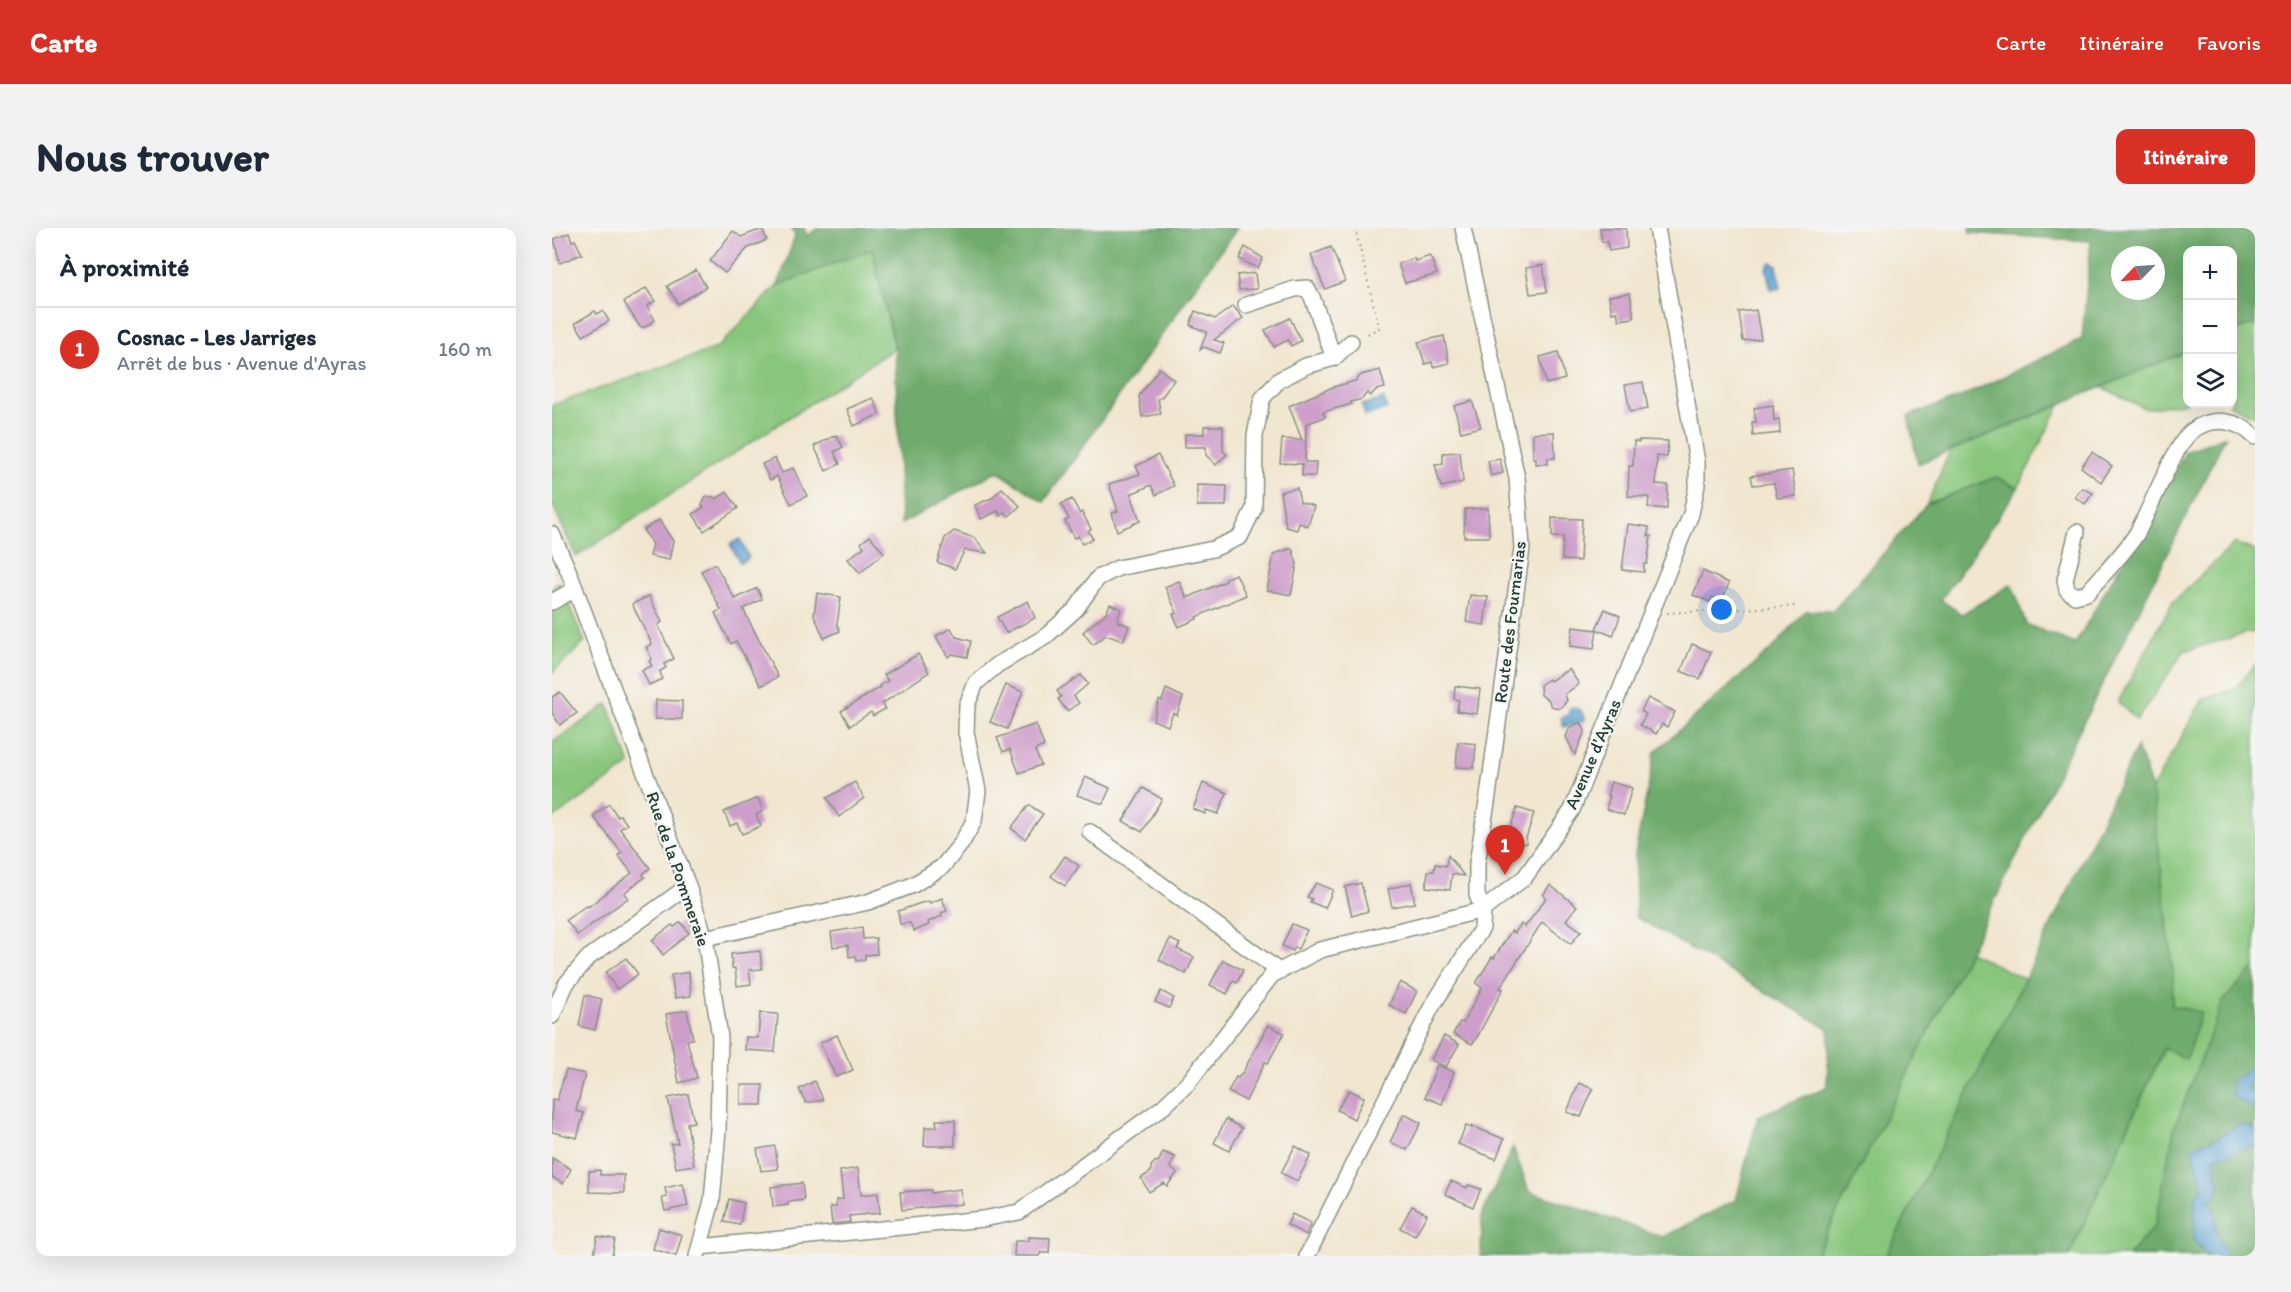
<!DOCTYPE html>
<html lang="fr">
<meta charset="utf-8">
<style>
body{margin:0;font-family:Itim,sans-serif;background:#f2f2f3;color:#1f2937}
.controls{position:absolute;right:18px;top:18px;display:grid;overflow:hidden;border-radius:12px;box-shadow:0 6px 24px #0002}
.controls button{width:54px;height:54px;display:grid;place-items:center;padding:0;border:0;border-bottom:2px solid #e0e1e3;background:#fff;color:#1f2937;font:30px sans-serif}
.compass{position:absolute;left:1559px;top:18px;width:54px;height:54px;border-radius:50%;background:#fff;box-shadow:0 6px 24px #0002;rotate:245deg}
.you{position:absolute;left:1170px;top:382px;width:21px;height:21px;margin:-15px;border:4px solid #fff;border-radius:50%;background:#1a73e8;box-shadow:0 0 0 9px #1a73e833}
.badge{display:grid;place-items:center;width:39px;height:39px;border-radius:50%;background:#d93025;color:#fff;font-size:20px;font-weight:700}
.pin{position:absolute;translate:-50% -50px;filter:drop-shadow(0 2px 3px #0008)}
.pin::after{content:'';position:absolute;top:32px;width:21px;height:18px;background:inherit;clip-path:polygon(0 0,100% 0,50% 100%)}
.list{margin:0;padding:0;list-style:none}
h2{display:flex;justify-content:space-between;align-items:center;height:78px;margin:0;padding:0 24px;font-size:26px}
h2 small{font-size:20px;font-weight:400;color:#747a83}
.list li{display:grid;grid-template-columns:39px 1fr auto;gap:18px;align-items:center;box-sizing:border-box;height:84px;padding:0 24px;border-top:2px solid #e0e1e3}
.list b{display:block;font-size:22px;white-space:nowrap}
.list p{margin:0;font-size:20px;white-space:nowrap;color:#747a83}
.list em{font-size:20px;font-style:normal;color:#747a83}
.icon{flex:none;width:33px;height:33px;fill:none;stroke:currentColor;stroke-width:2;stroke-linecap:round;stroke-linejoin:round}
.map{position:relative;flex:none;width:1703px;height:1028px;overflow:hidden;border-radius:12px}
header{display:flex;align-items:center;gap:36px;box-sizing:border-box;height:84px;padding:0 30px;background:#d93025;color:#fff}
header strong{font-size:28px}
nav{display:flex;gap:33px;margin-inline-start:auto;font-size:21px}
.intro{display:flex;align-items:center;justify-content:space-between;box-sizing:border-box;height:144px;padding:0 36px}
h1{margin:0;font-size:42px}
.button{padding:15px 27px;border-radius:12px;background:#d93025;color:#fff;font-size:21px;font-weight:700}
main{display:flex;gap:36px;padding:0 36px}
aside{flex:1;background:#fff;border-radius:12px;box-shadow:0 6px 24px #0002}
.map>svg:first-child{display:block}
.green{fill:#88c67c;stroke:#548258;stroke-width:1.5}
.forest{fill:#6eab6c;stroke:#467450;stroke-width:1.5;fill-rule:evenodd}
.water{fill:#5ea2d3;stroke:#3e7084;stroke-width:1.5}
.building{fill:#ce9ecb}
.lines{fill:none;stroke-linecap:round;stroke-linejoin:round}
.minor-casing{stroke:#889282;stroke-width:18}
.path{stroke:#889282;stroke-width:2;stroke-dasharray:1.5 4.5;stroke-linecap:butt}
.minor{stroke:#fff;stroke-width:15}
.labels{text-anchor:middle;stroke-width:4.5;stroke-linejoin:round;paint-order:stroke}
.street-label{font-size:18px;fill:#1f3d34;stroke:#f6f6f2}
</style>
<header>
<strong>Carte</strong>
<nav><a>Carte</a><a>Itinéraire</a><a>Favoris</a></nav>
</header>
<div class="intro"><h1>Nous trouver</h1><a class="button">Itinéraire</a></div>
<main>
<aside>
<h2>À proximité<small></small></h2>
<ul class="list">
<li><span class="badge">1</span><div><b>Cosnac - Les Jarriges</b><p>Arrêt de bus · Avenue d'Ayras</p></div><em>160 m</em></li>
</ul>
</aside>
<div class="map">
<svg width="1703" height="1028" viewBox="0 0 1703 1028">
<rect width="100%" height="100%" fill="#f6f6f2"/>
<filter id="ink" filterUnits="userSpaceOnUse"><feTurbulence type="fractalNoise" baseFrequency=".0167" numOctaves="2"/><feDisplacementMap in="SourceGraphic" scale="12" xChannelSelector="R" yChannelSelector="G"/><feConvolveMatrix kernelMatrix="1 2 1 2 8 2 1 2 1" color-interpolation-filters="sRGB"/></filter>
<filter id="wash" filterUnits="userSpaceOnUse"><feTurbulence type="fractalNoise" baseFrequency=".008" numOctaves="4" result="noise"/><feDisplacementMap in="SourceGraphic" scale="24" xChannelSelector="R" yChannelSelector="G"/><feGaussianBlur stdDeviation="1.35" result="paint"/><feColorMatrix in="noise" values="0 0 0 0 0 0 0 0 0 0 0 0 0 0 0 0 0 1.4 0 .05"/><feComposite in="paint" operator="in"/></filter>
<g filter="url(#wash)">
<rect width="100%" height="100%" fill="#f1e6cf"/>
<g class="green">
<path d="M320,21L343,120L24,329L0,275V177L165,120L226,57Z"/>
<path d="M1703,95V188L1676,176H1680L1681,104Z"/>
<path d="M1635,123V174L1594,181L1550,159Z"/>
<path d="M1508,177L1466,260L1444,249L1375,276L1398,223Z"/>
<path d="M1683,315L1703,323V405L1699,404L1632,423L1585,492L1566,474L1620,375Z"/>
<path d="M7,354L33,414L0,445V362Z"/>
<path d="M1703,436V1028H1517L1613,819L1634,830L1649,784L1620,778L1621,746L1600,561L1651,471L1682,462Z"/>
<path d="M56,476L78,537L0,591V515Z"/>
<path d="M1417,724L1473,751L1334,1028H1263Z"/>
</g>
<g class="forest">
<path d="M239,0H252L255,8L266,0H685L492,274L445,243L349,296L343,120L320,21L226,57L243,8Z"/>
<path d="M1418,0H1703V95L1681,104L1680,22H1636L1635,123L1366,236L1356,188L1409,169L1530,111L1539,13L1418,5ZM1568,27H1604V63H1568Z"/>
<path d="M1674,208L1417,724L1263,1028H929L930,987L961,919L977,963L1111,1009L1184,972L1206,888L1275,859L1277,801L1084,689L1083,626L1103,524L1225,416L1253,383H1281L1375,276L1444,249L1466,260L1389,372L1410,386L1460,356L1474,396L1523,416L1634,223Z"/>
<path d="M1585,519L1600,561L1621,746L1620,778L1649,784L1634,831L1612,820L1517,1028H1334L1473,751Z"/>
<path d="M1703,739V1028H1576L1603,997L1622,901L1671,773Z"/>
</g>
<g class="water">
<path d="M1219,34L1225,37L1229,60L1219,62L1214,40Z"/>
<path d="M832,171L835,181L813,188L810,177Z"/>
<path d="M188,311L197,330L188,335L178,316Z"/>
<path d="M1019,479L1029,482L1033,492L1012,499L1009,490L1018,486L1016,483Z"/>
<path d="M1703,838V851L1696,856V862L1703,866V881L1682,869L1679,854Z"/>
<path d="M1691,896L1703,901V919C1691,918 1688,921 1677,926C1672,928 1667,927 1662,930L1667,956L1665,967L1657,972L1662,981L1665,1007L1674,1028H1656L1642,1012L1643,969L1651,959L1640,919L1667,909L1686,897Z"/>
</g>
<g id="blocks">
<g class="building">
<path d="M1048,0H1074L1075,20L1057,23L1055,13L1050,14Z"/>
<path d="M210,1L215,12L196,20L173,45L158,33L181,3L189,9Z"/>
<path d="M17,5L20,13L23,12L30,26L8,35L2,11Z"/>
<path d="M693,19L711,30L706,40L687,31Z"/>
<path d="M779,19L793,53L773,61L759,27Z"/>
<path d="M878,28L885,46L853,55L846,36L862,30L863,33Z"/>
<path d="M991,37L995,64L978,66L974,40Z"/>
<path d="M144,42L154,59L126,76L115,58Z"/>
<path d="M703,45L705,61L687,62L685,47Z"/>
<path d="M94,60L103,73L95,78L103,92L93,99H88L72,74Z"/>
<path d="M1078,65L1082,90L1067,92L1065,84L1060,85L1057,68Z"/>
<path d="M681,78L691,90L662,112L672,115L668,125L652,119L648,122L655,104L638,97L643,83L663,91Z"/>
<path d="M1204,82L1209,111L1191,113L1187,84Z"/>
<path d="M43,83L45,86L51,83L57,93L31,108L23,95Z"/>
<path d="M738,90L749,113L739,118L736,112L722,119L713,102Z"/>
<path d="M892,108L897,135L881,139L880,134L873,136L866,114Z"/>
<path d="M1006,124L1013,151L994,156L988,129Z"/>
<path d="M607,140L622,152L609,170L606,171L609,186L590,189L587,168Z"/>
<path d="M828,142L833,160L824,162L818,168L815,165L810,171L799,174L800,176L771,184L773,189L754,196L753,234H764L763,248H750V236L728,235L730,211L750,212L737,178L781,159L803,153L809,147Z"/>
<path d="M1091,154L1096,181L1078,184L1073,157Z"/>
<path d="M321,170L328,186L302,198L295,181Z"/>
<path d="M920,173L929,199L909,204L902,178Z"/>
<path d="M1221,177L1222,192L1227,191L1228,205L1201,208L1200,194H1204L1202,180Z"/>
<path d="M652,198H671V223L675,226L664,237L654,227V219H633V206H652Z"/>
<path d="M1002,204L1003,230H996V236H984V230H981V205Z"/>
<path d="M284,207L291,219L282,224L288,236L274,243L262,218Z"/>
<path d="M1087,212L1116,213L1115,229L1105,228L1104,256L1116,257L1115,281L1096,279L1097,269L1076,268L1077,238H1081L1082,213L1087,214Z"/>
<path d="M908,224L911,254L889,259L883,237L891,236V225Z"/>
<path d="M1540,224L1560,238L1549,254L1529,239Z"/>
<path d="M606,227L622,258L604,267L599,257L579,266L588,293L565,303L560,285L566,283L557,256L588,246L584,238Z"/>
<path d="M223,230L230,245L241,240L255,268L239,276L225,248L218,252L210,236Z"/>
<path d="M948,231L951,245L939,248L936,233Z"/>
<path d="M1240,242L1244,268L1225,270L1222,255L1201,257L1199,248Z"/>
<path d="M645,257L675,258L674,278H645Z"/>
<path d="M450,260L468,278L457,288L453,284L449,288L446,283L429,291L423,277L440,270Z"/>
<path d="M745,260L748,274L762,278L756,298L747,295L745,302L734,299L728,264Z"/>
<path d="M1530,260L1541,265L1533,276L1523,269Z"/>
<path d="M175,264L186,280L152,303L141,286L152,279L150,277L154,269H162L164,271Z"/>
<path d="M520,271L528,286L530,284L539,301L536,303L541,311L530,316L526,308L522,310L513,293L517,291L509,276Z"/>
<path d="M936,280L937,309H912L913,281Z"/>
<path d="M1000,290L1030,291L1028,333L1010,332L1011,309H1000Z"/>
<path d="M107,292L121,313L117,332L98,328L101,316L91,302Z"/>
<path d="M1076,296L1097,299L1096,308H1099L1095,336H1092V344L1070,342Z"/>
<path d="M402,303L423,310L435,325L413,322L403,341L385,334L393,310Z"/>
<path d="M318,308L332,325L308,345L296,331L312,319L309,315Z"/>
<path d="M740,320L745,336L739,367L715,362L722,326Z"/>
<path d="M163,336L183,371L205,360L210,371L191,381L226,449L209,458L184,413L179,416L163,385L169,382L149,343Z"/>
<path d="M1151,343L1177,355L1170,373L1160,369L1158,374L1141,367Z"/>
<path d="M684,346L694,367L644,389L645,391L627,399L621,386L625,385L613,359L627,353L635,370L674,353V350Z"/>
<path d="M265,365L289,369L285,396L288,403L272,410L262,387Z"/>
<path d="M918,367L936,369L932,397L914,394Z"/>
<path d="M97,368L110,394L106,397L122,431L112,436L114,440L108,443L110,451L97,457L90,442L100,438L97,433L100,431L94,419L100,416L80,376Z"/>
<path d="M476,373L483,390L454,405L445,389Z"/>
<path d="M558,376L569,381L565,393L577,398L571,413L554,407L541,417L531,404L554,385Z"/>
<path d="M1053,381L1068,388L1061,408L1044,401Z"/>
<path d="M1021,399L1045,402L1042,421L1018,418Z"/>
<path d="M399,400L404,409L419,413L415,429L400,426L396,429L384,408Z"/>
<path d="M1140,416L1159,424L1148,451L1129,443Z"/>
<path d="M366,426L377,444L330,476L333,481L321,488L319,484L298,498L289,483L329,459L328,457L336,453L332,447Z"/>
<path d="M1017,441L1027,456L1013,466L1015,472L1011,478L1006,481L998,477L997,472L989,467L988,457L997,451L998,453Z"/>
<path d="M529,447L536,456L522,468L527,475L515,483L506,471L509,469L505,463Z"/>
<path d="M454,457L471,464L455,501L438,494Z"/>
<path d="M903,458L928,461L925,486L905,483L907,472L902,471Z"/>
<path d="M614,461L631,469L625,487L621,485L616,498L601,492L607,472L610,473Z"/>
<path d="M8,464L25,485L8,497L0,485V469Z"/>
<path d="M1096,470L1123,484L1115,499L1110,496L1104,506L1088,497L1094,486L1089,483Z"/>
<path d="M104,472L130,473V491H103Z"/>
<path d="M1029,494L1033,503L1023,527L1014,509L1018,499Z"/>
<path d="M484,496L492,518L483,522L489,537L467,545L458,521L451,524L445,510Z"/>
<path d="M906,514L924,516L922,540L904,539Z"/>
<path d="M533,549L558,560L551,576L525,567Z"/>
<path d="M303,554L312,570L287,589L275,570Z"/>
<path d="M1059,554L1080,560L1072,587L1054,581L1058,568L1055,567Z"/>
<path d="M651,555L675,565L666,586L654,582L653,586L641,581Z"/>
<path d="M591,560L610,571L590,604L571,593Z"/>
<path d="M206,570L211,583L204,587L209,598L190,606L185,595L178,598L172,584Z"/>
<path d="M57,576L66,589L68,587L75,596L68,601L98,640L91,646L93,649L72,665L76,670L25,707L14,692L35,677L36,679L80,645L66,627L70,625L41,588Z"/>
<path d="M477,577L491,586L473,611L459,600Z"/>
<path d="M965,580L982,585L974,610L975,615L961,617L958,601Z"/>
<path d="M896,627L912,648L900,646L898,662L874,659L876,643H882L883,636L894,638Z"/>
<path d="M513,628L527,638L513,658L499,648Z"/>
<path d="M764,655L781,662L773,680L758,674L760,671L755,669Z"/>
<path d="M809,655L816,683L800,688L793,659Z"/>
<path d="M859,655L863,675L840,679L836,661Z"/>
<path d="M998,657L1025,678L1014,692L1029,703L1019,716L990,694L948,760L951,761L924,811L920,816L901,806L908,794L911,795L930,760L924,755L940,729L942,730L959,703L963,705L969,696L973,699L994,670L991,667Z"/>
<path d="M390,670L395,683L389,685L390,688L376,694L377,697L362,703L358,695L348,696L346,683L369,675L377,673L378,675Z"/>
<path d="M129,694L137,705L111,727L100,712L120,697L122,699Z"/>
<path d="M740,696L755,702L746,721L743,719L741,723L730,718Z"/>
<path d="M310,699L311,711L324,710L325,726L313,727V732L304,733L303,728L297,729L296,717L281,719L279,704Z"/>
<path d="M618,711L628,716L625,721L642,729L634,746L607,732Z"/>
<path d="M208,723L210,741L197,742L199,756L185,758L183,740H180L179,726Z"/>
<path d="M74,730L86,746L65,761L53,745Z"/>
<path d="M671,732L691,742L685,755L681,753L675,766L658,757Z"/>
<path d="M137,744L139,768L123,770L119,747Z"/>
<path d="M848,754L865,763L854,786L837,777Z"/>
<path d="M609,763L622,770L617,780L603,774Z"/>
<path d="M33,767L50,771L43,802L27,798Z"/>
<path d="M135,782L141,811L135,812L145,850L127,855L114,786Z"/>
<path d="M208,785L226,786L223,824L193,822L194,809L206,810Z"/>
<path d="M716,797L732,805L716,835L713,834L694,873L676,864L684,849L686,850L691,844Z"/>
<path d="M285,807L301,842L284,849L268,815Z"/>
<path d="M892,808L907,816L894,839L879,832Z"/>
<path d="M885,837L902,844L890,876L873,869Z"/>
<path d="M14,842L33,846L24,883L32,885L25,910L0,904V871L5,872Z"/>
<path d="M263,853L271,872L254,875L247,861Z"/>
<path d="M1027,855L1041,861L1029,889L1015,884Z"/>
<path d="M189,857H211L210,877H189Z"/>
<path d="M797,862L812,869L802,891L785,882Z"/>
<path d="M136,866L142,894L135,895L142,937L124,940L119,916L126,915L116,870Z"/>
<path d="M852,886L869,895L855,922L838,914Z"/>
<path d="M674,891L690,900L677,923L662,915Z"/>
<path d="M384,892H403V918H372L373,899H385Z"/>
<path d="M914,898L920,900V898L952,911L944,931L906,916Z"/>
<path d="M223,918L226,941L209,943L205,921Z"/>
<path d="M743,918L759,927L745,953L729,945Z"/>
<path d="M611,924L623,929L618,939L625,945L615,958L612,955L597,964L589,950L599,944V938L603,934L607,933Z"/>
<path d="M0,930L19,941L11,956L0,949Z"/>
<path d="M306,940L309,967L326,965L328,985L297,988L298,994L280,996L278,979H284V972L291,971L288,943Z"/>
<path d="M48,942V947H72V965L37,964V943Z"/>
<path d="M899,953L915,960L916,957L929,961L921,979L893,966Z"/>
<path d="M250,955L252,972L236,974V977L221,979L219,959Z"/>
<path d="M131,956L136,978L113,983L110,970L115,969L113,960Z"/>
<path d="M409,961L410,976L350,982L348,964L379,962V965Z"/>
<path d="M177,971L192,975L188,997L172,994Z"/>
<path d="M860,978L875,986L863,1008L848,1000Z"/>
<path d="M740,986L759,995L754,1007L735,997Z"/>
<path d="M107,1000L130,1007L124,1028L101,1021Z"/>
<path d="M45,1008L63,1011L60,1028H42Z"/>
<path d="M477,1009L498,1010L497,1025H488V1028H462L463,1013H477Z"/>
</g>
</g>
</g>
<g filter="url(#ink)">
<use href="#blocks" fill-opacity="0" stroke="#889282" stroke-width="1.5"/>
<g class="lines">
<defs>
<g id="minor">
<path d="M694,77L743,61L755,60L760,69L782,130"/>
<path d="M1525,304L1513,352L1515,362L1523,368L1535,365C1551,346 1573,325 1585,305C1598,282 1623,216 1640,203C1661,187 1686,192 1703,209"/>
<path d="M0,306L16,342L136,658L153,710L168,809L166,902L160,973L145,1028"/>
<path d="M0,374L23,361"/>
<path d="M538,604L727,743"/>
<path d="M153,710L316,674L361,657L390,639L409,616L422,593L426,563L414,504L415,477L424,455L445,437L493,409L524,381L546,350L566,340L661,321L688,309L702,280L703,208L710,171L727,152L754,138L782,130L799,114"/>
<path d="M0,788L14,756L36,730L136,658"/>
<path d="M148,1019L431,991L467,984L611,879L636,855L720,747L768,722L931,682L973,649L1020,582L1139,286L1145,257V234L1105,0"/>
<path d="M755,1028L879,780L930,700L931,682L925,667V635L936,568L970,320L965,250L911,0"/>
</g>
</defs>
<use href="#minor" class="minor-casing"/>
<g class="path">
<path d="M803,0L827,100L812,108"/>
<path d="M1115,385L1246,378"/>
</g>
<use href="#minor" class="minor"/>
</g>
</g>
<g class="labels">
<g class="street-label">
<text transform="translate(958 394) rotate(-83)" y="6">Route des Fournarias</text>
<text transform="translate(1041 526) rotate(-67)" y="6">Avenue d'Ayras</text>
<text transform="translate(126 641) rotate(71)" y="6">Rue de la Pommeraie</text>
</g>
</g>
</svg>
<div class="controls">
<button>+</button>
<button>−</button>
<button><svg class="icon" aria-label="layers" viewBox="0 0 24 24"><path d="M12 4l9 5-9 5-9-5zM3 14l9 5 9-5"/></svg></button>
</div>
<svg class="compass" viewBox="-18 -18 36 36"><path d="M0-13l5 13h-10z" fill="#e53935"/><path d="M0 13l5-13h-10z" fill="#747a83"/></svg>
<div class="you"></div>
<div class="pin badge" style="left:953px;top:647px">1</div>
</div>
</main>
